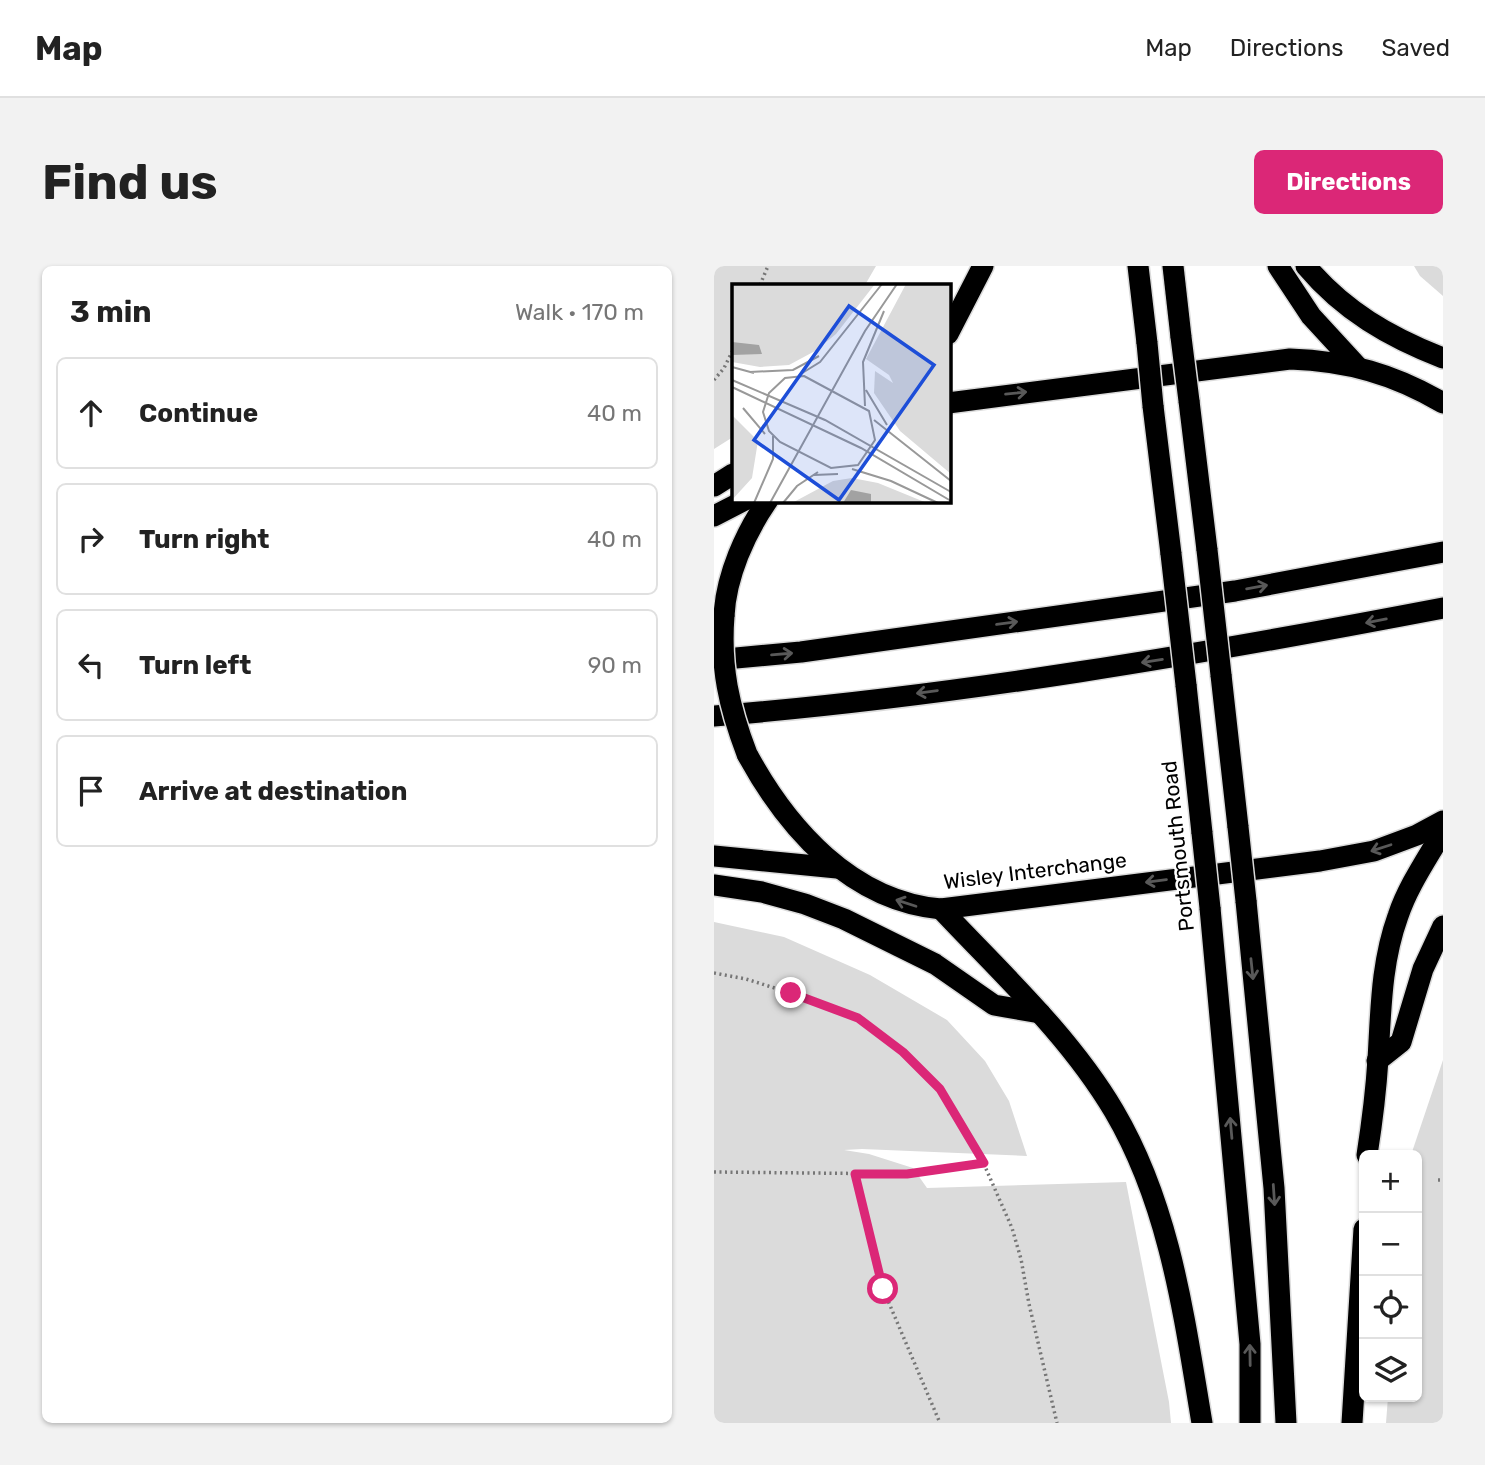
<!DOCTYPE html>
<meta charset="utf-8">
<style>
body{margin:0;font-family:Rubik,sans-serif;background:#f2f2f2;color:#222}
.controls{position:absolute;right:21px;bottom:21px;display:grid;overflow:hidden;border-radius:10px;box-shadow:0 2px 5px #0004}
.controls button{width:63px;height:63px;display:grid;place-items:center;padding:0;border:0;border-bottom:2px solid #e0e0e0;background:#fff;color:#222;font:35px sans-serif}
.stop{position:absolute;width:21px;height:21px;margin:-16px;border:5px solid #db2777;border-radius:50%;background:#fff}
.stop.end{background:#db2777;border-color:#fff;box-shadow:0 2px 7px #0008}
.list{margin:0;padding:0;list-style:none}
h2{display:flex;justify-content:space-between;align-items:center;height:91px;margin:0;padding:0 28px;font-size:30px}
h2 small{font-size:23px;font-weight:400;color:#767676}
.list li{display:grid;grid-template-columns:46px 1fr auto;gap:21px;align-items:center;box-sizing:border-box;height:112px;margin:0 14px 14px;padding:0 14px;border:2px solid #e0e0e0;border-radius:10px}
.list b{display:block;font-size:26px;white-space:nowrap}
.list em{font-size:23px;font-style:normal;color:#767676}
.icon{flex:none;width:38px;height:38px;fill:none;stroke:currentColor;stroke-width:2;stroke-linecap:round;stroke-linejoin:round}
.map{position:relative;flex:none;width:729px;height:1157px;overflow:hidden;border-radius:10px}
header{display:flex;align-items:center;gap:42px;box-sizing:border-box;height:98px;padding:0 35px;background:#fff;border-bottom:2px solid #e0e0e0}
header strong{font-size:33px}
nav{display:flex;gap:38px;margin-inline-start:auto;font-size:24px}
.intro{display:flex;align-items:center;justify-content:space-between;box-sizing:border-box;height:168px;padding:0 42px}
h1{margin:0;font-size:49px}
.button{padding:18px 32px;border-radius:10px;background:#db2777;color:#fff;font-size:24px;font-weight:700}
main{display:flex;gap:42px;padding:0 42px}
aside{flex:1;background:#fff;border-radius:10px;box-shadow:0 2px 5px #0004}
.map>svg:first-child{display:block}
.green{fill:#dbdbdb}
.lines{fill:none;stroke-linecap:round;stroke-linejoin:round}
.highway-casing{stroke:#dbdbdb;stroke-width:24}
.path{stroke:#767676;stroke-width:3.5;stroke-dasharray:2 3.5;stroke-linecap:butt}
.highway{stroke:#000;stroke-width:21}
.highway-bridge-casing{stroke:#dbdbdb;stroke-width:24;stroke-linecap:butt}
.highway-bridge{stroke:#000;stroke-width:21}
.oneway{stroke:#595959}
.route{stroke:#db2777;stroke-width:9}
.labels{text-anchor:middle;stroke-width:5;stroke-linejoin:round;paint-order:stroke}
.street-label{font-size:21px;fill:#000;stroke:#fff}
.inset-road{fill:none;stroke:#999;stroke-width:2}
.view{fill:#1d4ed8;fill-opacity:0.15;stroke:#1d4ed8;stroke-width:3.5}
.inset-edge{fill:none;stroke:#000;stroke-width:3.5}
</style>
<header>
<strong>Map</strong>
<nav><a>Map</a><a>Directions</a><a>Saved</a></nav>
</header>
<div class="intro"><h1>Find us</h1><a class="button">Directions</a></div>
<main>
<aside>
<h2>3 min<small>Walk · 170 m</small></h2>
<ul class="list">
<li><svg class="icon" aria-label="ahead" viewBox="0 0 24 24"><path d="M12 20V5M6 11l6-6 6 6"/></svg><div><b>Continue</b></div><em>40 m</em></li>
<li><svg class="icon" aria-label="right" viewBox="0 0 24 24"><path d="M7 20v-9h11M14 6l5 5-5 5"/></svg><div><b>Turn right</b></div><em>40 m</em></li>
<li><svg class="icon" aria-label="left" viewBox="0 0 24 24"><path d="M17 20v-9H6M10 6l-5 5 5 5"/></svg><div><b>Turn left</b></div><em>90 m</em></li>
<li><svg class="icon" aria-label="arrive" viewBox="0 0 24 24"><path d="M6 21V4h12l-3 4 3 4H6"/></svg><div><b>Arrive at destination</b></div></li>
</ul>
</aside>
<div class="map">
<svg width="729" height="1157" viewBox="0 0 729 1157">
<rect width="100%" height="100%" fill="#fff"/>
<g class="green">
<path d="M0,0H162L151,19H19V171L0,183Z"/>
<path d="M700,0H729V30L706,10Z"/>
<path d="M0,656L70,671L156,709L233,754L271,795L295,835L313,890L148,883L130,884L155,888L199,902L213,922L412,916L455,1136L457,1157H0Z"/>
<path d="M729,794V1157H672L674,1131H703V889H697Z"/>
</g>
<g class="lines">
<defs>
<g id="highway">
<path d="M424,0L433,77"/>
<path d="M459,0L467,71"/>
<path d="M564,0L597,50L643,100"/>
<path d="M592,0C630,45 675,71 729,92"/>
<path d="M234,68L269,0"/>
<path d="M475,135L493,284"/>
<path d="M234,137L576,93C633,95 680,108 729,137"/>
<path d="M439,140L457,288"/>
<path d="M0,220L19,208"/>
<path d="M0,250L31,234"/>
<path d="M10,350C12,310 31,267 54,234"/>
<path d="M0,394L87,386L521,325L729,286"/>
<path d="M507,409L524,561"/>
<path d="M472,419L488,567"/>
<path d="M0,450C245,430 488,388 729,342"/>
<path d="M33,488C73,562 137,635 227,643L606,595L660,585L703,569L729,555"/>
<path d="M0,590L123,602"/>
<path d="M0,619L48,626L91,638L130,653L221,698L280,739L326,747"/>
<path d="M532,635L560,922L572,1157"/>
<path d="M496,642L536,1078V1157"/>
<path d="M227,643C287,707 355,769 400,845C456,940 470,1050 488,1157"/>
<path d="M663,795L687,776L709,703L729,660"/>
<path d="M653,889C658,857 662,825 664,793C667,744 667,697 684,650C694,620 713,593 729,565"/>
<path d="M638,1157L650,963"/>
</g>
</defs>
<use href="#highway" class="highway-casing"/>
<g class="path">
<path d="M46,19L54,0"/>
<path d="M0,114L10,102L19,84"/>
<path d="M0,707L32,713L99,734L144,752L189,786L226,823L269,896L298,962L307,993L315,1038L343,1157"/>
<path d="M0,906L193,908L269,896"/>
<path d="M142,908L169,1023L226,1157"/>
<path d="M724,914H729"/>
</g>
<use href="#highway" class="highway"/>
<defs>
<g id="highway-bridge">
<path d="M467,71L475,135"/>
<path d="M433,77L439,140"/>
<path d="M493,284L507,409"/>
<path d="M457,288L472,419"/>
<path d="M10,350C6,401 15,441 33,488"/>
<path d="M524,561L532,635"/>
<path d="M488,567L496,642"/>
</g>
</defs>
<use href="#highway-bridge" class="highway-bridge-casing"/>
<use href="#highway-bridge" class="highway-bridge"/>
</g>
<defs><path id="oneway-shaft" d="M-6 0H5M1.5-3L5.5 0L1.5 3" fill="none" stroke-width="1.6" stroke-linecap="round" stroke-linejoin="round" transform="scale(1.75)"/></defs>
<g class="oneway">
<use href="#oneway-shaft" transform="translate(302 127) rotate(-6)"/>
<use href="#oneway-shaft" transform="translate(543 321) rotate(-10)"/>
<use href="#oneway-shaft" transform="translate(662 355) rotate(169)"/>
<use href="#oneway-shaft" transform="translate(293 357) rotate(-8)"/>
<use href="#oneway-shaft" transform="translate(68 388) rotate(-5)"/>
<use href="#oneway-shaft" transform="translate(438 395) rotate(171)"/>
<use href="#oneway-shaft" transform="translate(213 426) rotate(172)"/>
<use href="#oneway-shaft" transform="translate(667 582) rotate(162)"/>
<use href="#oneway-shaft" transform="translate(442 615) rotate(173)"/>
<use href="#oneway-shaft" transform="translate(192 637) rotate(-162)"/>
<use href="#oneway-shaft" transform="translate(538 703) rotate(84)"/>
<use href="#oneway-shaft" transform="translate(517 862) rotate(-95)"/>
<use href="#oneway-shaft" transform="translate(560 929) rotate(86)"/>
<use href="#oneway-shaft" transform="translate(536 1089) rotate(-91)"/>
</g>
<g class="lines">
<path class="route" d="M77,727L144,752L189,786L226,823L270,897L193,908H141L169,1023"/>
</g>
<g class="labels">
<g class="street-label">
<text transform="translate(464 580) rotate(-96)" y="7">Portsmouth Road</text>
<text transform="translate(321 605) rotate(-7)" y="7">Wisley Interchange</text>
</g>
</g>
<g transform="translate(18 18)">
<rect width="219" height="219" fill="#fff"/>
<path d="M0,0H143L104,50L83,67L57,81L28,83L0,78ZM174,0H219V190L168,147L142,109L143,87L161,99L157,91L134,75ZM0,131L26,157L20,194L0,216ZM120,194L146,199L195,219H60L101,197Z" fill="#dbdbdb"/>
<path d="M0,58L27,61L30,70L0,71ZM119,206L139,210V219H111Z" fill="#a2a2a2"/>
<path class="inset-road" d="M0,83L22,89M18,88L61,86L87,72M67,91L88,78L150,0M72,92L137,127L143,156L126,181L99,184L48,158L37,147L31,128L37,109L53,94ZM0,96L93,136L219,208M0,103L129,164L219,217M134,106L155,141M133,122L131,78L152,27M11,124L33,150M142,136L219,197M120,185L159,197L206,219M82,191L106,190M22,219L41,175V152M38,219L133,47L165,0M51,219L65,202L86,188"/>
<path class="view" d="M117,22L202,81L107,216L22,156Z"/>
<rect width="219" height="219" class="inset-edge"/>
</g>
</svg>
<div class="controls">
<button>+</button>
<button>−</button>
<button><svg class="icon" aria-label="locate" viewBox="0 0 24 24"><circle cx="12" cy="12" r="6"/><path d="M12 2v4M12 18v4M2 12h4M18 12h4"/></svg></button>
<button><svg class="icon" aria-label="layers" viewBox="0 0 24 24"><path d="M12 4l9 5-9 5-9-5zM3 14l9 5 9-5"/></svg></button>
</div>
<div class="stop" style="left:169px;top:1023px"></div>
<div class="stop end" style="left:77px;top:727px"></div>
</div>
</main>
